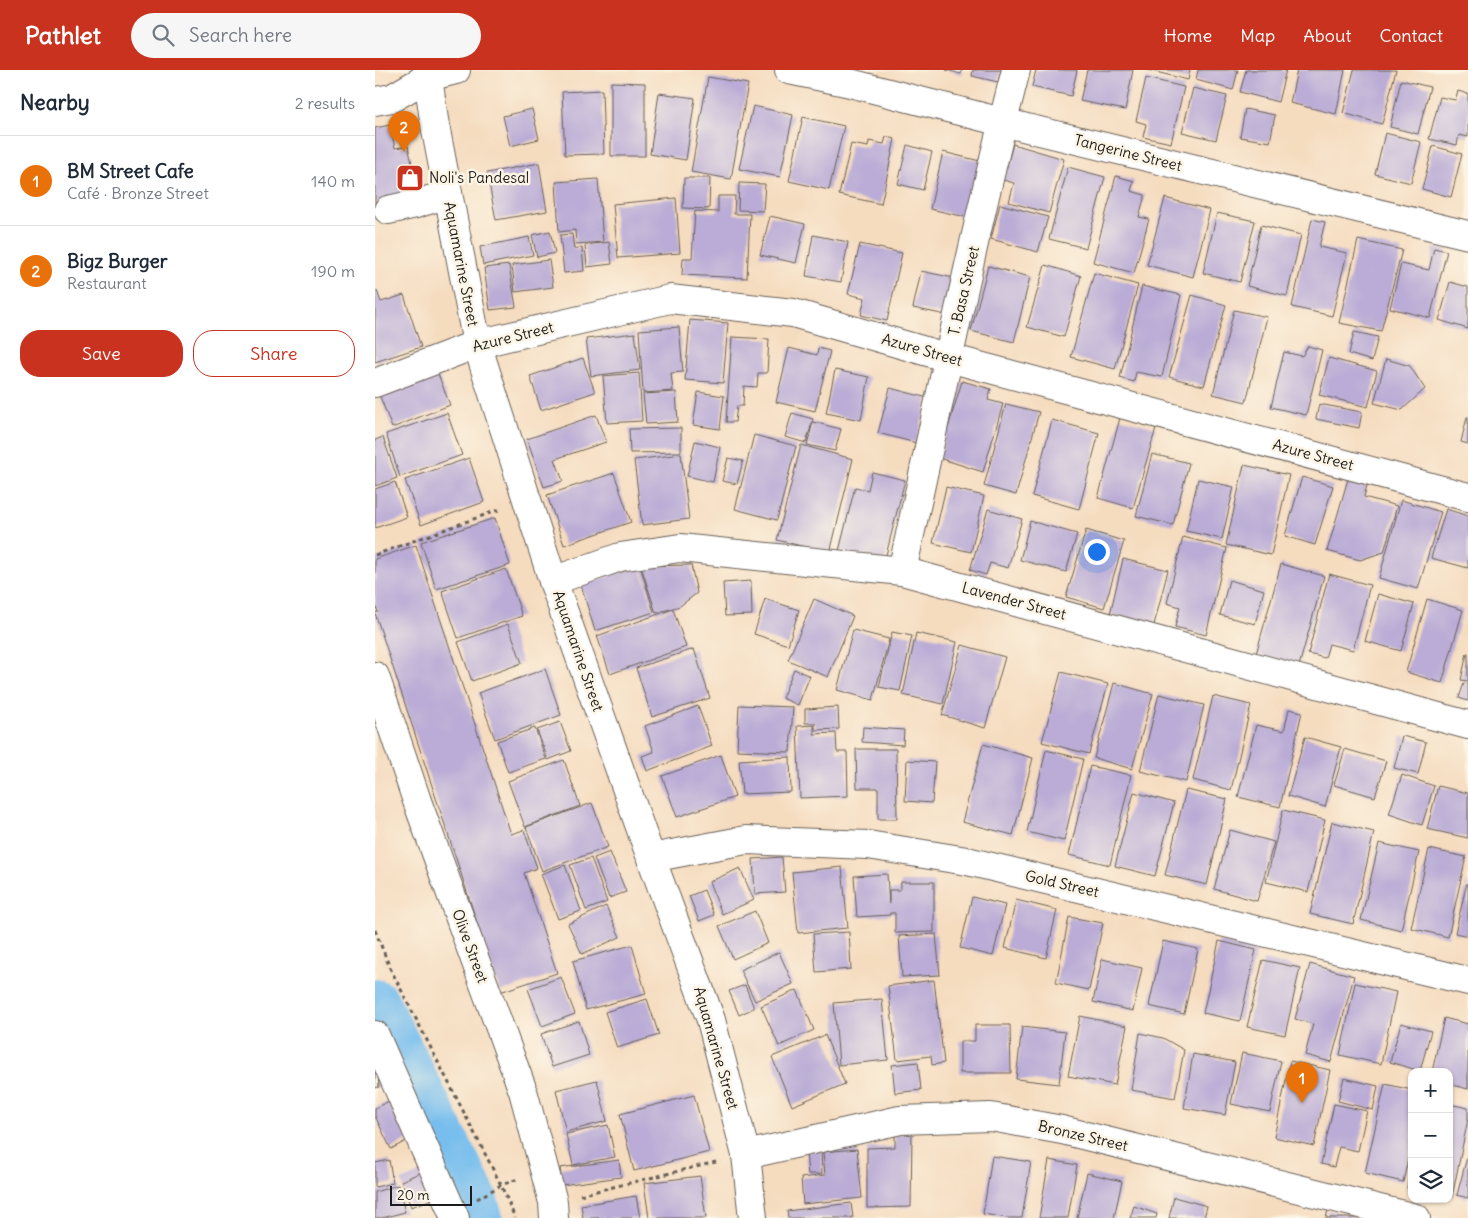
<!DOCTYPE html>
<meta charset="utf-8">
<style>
body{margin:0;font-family:Delius,sans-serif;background:#f6f6f7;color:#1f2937}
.controls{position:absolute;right:15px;bottom:15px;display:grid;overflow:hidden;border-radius:10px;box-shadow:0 1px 4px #0004}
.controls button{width:45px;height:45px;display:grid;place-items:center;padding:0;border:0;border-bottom:1px solid #e0e1e3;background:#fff;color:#1f2937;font:25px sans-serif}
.scale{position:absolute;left:15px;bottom:12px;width:82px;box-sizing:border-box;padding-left:5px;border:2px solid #1c1c1c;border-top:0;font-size:14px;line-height:18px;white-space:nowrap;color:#1c1c1c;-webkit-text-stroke:4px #fcf5e5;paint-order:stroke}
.you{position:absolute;left:721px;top:481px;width:18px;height:18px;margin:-12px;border:4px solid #fff;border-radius:50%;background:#1a73e8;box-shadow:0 0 0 8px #1a73e833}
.badge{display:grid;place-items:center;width:32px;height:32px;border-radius:50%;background:#c8321e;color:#fff;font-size:16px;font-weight:700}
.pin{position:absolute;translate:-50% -41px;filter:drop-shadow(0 1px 2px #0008)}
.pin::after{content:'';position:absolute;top:26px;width:18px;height:15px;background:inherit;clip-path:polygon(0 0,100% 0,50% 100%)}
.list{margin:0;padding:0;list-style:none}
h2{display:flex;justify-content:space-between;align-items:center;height:65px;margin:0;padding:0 20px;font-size:21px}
h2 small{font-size:16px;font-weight:400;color:#747a83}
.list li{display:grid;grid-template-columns:32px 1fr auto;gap:15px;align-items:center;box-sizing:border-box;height:90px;padding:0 20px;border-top:1px solid #e0e1e3}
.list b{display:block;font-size:19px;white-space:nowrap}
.list p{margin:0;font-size:16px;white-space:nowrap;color:#747a83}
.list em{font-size:16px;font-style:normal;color:#747a83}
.actions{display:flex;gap:10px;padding:15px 20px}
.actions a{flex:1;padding:11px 0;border:1px solid #c8321e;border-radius:20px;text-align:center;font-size:18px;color:#c8321e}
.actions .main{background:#c8321e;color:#fff}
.icon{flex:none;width:28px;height:28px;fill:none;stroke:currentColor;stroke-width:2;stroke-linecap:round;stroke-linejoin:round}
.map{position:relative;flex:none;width:1093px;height:1148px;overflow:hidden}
header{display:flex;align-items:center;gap:30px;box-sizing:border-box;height:70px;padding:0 25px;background:#c8321e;color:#fff}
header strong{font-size:24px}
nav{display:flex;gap:28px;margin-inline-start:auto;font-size:18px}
.search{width:350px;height:45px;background:#f6f6f7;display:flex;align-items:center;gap:12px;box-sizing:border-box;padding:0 18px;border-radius:28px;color:#747a83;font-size:19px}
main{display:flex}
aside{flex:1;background:#fff}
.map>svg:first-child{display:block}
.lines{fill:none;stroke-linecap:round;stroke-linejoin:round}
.river{stroke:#77beee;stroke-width:50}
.building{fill:#baacd6}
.minor-casing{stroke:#685f55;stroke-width:30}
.path{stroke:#685f55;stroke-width:3;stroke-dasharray:4 4;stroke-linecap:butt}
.minor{stroke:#fff;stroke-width:28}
.labels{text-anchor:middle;stroke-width:5;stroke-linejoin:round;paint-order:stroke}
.street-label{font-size:15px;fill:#1c1c1c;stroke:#fcf5e5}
.poi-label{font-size:15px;fill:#1c1c1c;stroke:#fcf5e5;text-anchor:start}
</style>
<header>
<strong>Pathlet</strong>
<div class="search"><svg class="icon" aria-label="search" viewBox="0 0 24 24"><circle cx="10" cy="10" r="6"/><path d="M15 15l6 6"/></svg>Search here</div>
<nav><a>Home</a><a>Map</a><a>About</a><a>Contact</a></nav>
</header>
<main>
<aside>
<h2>Nearby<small>2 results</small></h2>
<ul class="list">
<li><span class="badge" style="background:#e8710a">1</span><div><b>BM Street Cafe</b><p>Café · Bronze Street</p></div><em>140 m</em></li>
<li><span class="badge" style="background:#e8710a">2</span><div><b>Bigz Burger</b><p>Restaurant</p></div><em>190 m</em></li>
</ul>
<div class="actions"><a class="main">Save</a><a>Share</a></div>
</aside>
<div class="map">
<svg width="1093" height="1148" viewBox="0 0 1093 1148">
<rect width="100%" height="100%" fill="#fcf5e5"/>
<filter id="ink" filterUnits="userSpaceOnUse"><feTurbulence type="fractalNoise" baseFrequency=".02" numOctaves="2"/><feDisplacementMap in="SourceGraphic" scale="10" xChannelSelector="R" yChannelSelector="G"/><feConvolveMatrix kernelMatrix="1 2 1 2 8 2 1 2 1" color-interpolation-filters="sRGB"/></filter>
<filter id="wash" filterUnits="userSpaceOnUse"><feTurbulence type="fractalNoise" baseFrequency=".0096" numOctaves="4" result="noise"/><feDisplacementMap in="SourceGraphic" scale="20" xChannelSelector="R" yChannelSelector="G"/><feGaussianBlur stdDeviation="1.12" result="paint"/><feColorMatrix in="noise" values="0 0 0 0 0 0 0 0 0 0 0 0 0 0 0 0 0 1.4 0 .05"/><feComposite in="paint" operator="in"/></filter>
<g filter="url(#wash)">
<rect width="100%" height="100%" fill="#f5dcbf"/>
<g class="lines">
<path class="river" d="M0,934L97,1128L103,1148"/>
</g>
<g id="blocks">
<g class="building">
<path d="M571,0H587L586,4Z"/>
<path d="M598,0H626L623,12L597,6Z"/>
<path d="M661,0H702L696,26L657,17Z"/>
<path d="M712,0H758L750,40L705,31Z"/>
<path d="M773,0H815L813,10Z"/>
<path d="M823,0H863L858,20L821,10Z"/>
<path d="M871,0H911L903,32L865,22Z"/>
<path d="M922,0H970L961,44L915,33Z"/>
<path d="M979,0H1021L1007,54L968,43Z"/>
<path d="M333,7L373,14L356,109L316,102Z"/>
<path d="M771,8L809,17L796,73L768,67L771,54L761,51Z"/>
<path d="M1026,10L1055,17L1043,64L1015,57Z"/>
<path d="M236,12L270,13V86H236Z"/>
<path d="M818,18L852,26L841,70L807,62Z"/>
<path d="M227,20L229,84L190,85L187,22Z"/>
<path d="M1083,21L1093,24V67L1084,65L1082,75L1054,69L1065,27L1080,30Z"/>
<path d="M284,23L320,28L311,90L275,84Z"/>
<path d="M378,36L418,45L405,107L364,99Z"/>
<path d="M157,39L164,69L135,76L128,46Z"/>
<path d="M870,39L900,45L895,72L865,67Z"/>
<path d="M428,47L469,56L454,120L414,111Z"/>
<path d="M15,55L20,78L33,76L44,124L0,133V58Z"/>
<path d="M1010,63L1046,72L1036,113L1000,104Z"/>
<path d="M511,67L520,69L506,134L464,125L476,74L493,77L494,71L509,74Z"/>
<path d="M638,74L689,89L674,143L634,132L639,113L628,110Z"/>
<path d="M532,75L557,82L548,120L523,114Z"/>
<path d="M1058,76L1087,84L1076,127L1047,119Z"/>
<path d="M568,82L609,92L596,148L555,139Z"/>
<path d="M164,93L172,141L121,150L112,103Z"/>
<path d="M693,97L730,107L711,178L674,169Z"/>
<path d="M741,106L759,111L756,121L770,125L764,147L774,149L759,203L718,192Z"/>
<path d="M309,108H335L334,139L308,138Z"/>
<path d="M223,109L228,172L201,174L200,160L184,162L181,112Z"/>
<path d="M364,113L390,114L388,141L363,140Z"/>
<path d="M343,126H360L359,144H375L372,208L307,205L308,188H317L320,141L343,142Z"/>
<path d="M301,128L305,183L243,188L238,134Z"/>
<path d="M790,128L835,140L818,207L772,195Z"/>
<path d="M625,134L673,147L663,182L616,169Z"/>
<path d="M842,143L880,151L865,212L828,203Z"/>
<path d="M395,146L430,154L421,193L385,185Z"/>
<path d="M937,149L950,152L944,177L972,183L957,246L917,237Z"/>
<path d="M886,155L926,165L912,226L872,216Z"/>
<path d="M175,161L180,183L162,187L157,165Z"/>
<path d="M197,164L199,179L207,178L209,201L189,203L185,165Z"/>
<path d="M438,165L473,172L466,212L431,206Z"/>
<path d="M154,167L158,185L108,195L105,177Z"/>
<path d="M983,170L1027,180L1006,261L964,253Z"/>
<path d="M234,172L237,194L212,197L210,175Z"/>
<path d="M485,174L527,183L512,251L486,245L490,228L473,224Z"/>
<path d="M1059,178L1072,181L1055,248L1015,238L1026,194L1054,200Z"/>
<path d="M174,190L178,217L140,222L137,195Z"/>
<path d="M134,195L141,237L115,240L109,198Z"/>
<path d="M670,195L706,206L689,267L652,257Z"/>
<path d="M613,196L655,207L639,272L596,261Z"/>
<path d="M546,201L579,208L571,245L538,238Z"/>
<path d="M719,203L763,215L740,299L696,287Z"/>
<path d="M1075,212L1093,217V259L1064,250Z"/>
<path d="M767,216L806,225L787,307L761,302L759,312L745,308Z"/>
<path d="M0,221H2L6,232L29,225L46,277L0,292Z"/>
<path d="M817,225L851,235L829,316L794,307Z"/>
<path d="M859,240L892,247L871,332L838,324Z"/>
<path d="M315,250L353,253L348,313L310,310Z"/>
<path d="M304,257L308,302L296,303L298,321L268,323L264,260Z"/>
<path d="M979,262L1003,267L997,291L974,284Z"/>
<path d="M260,263L265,300L216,306L211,269Z"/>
<path d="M357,267L394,269L392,303H383L382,317L369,316L368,336H362L360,352H351Z"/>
<path d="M933,276L947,280L931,345L896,337L909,282L927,286Z"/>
<path d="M414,278L442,285L443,278L455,281L440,341L401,332Z"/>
<path d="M208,288L220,322L166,340L155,306Z"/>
<path d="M954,288L1002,301L993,337L944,325Z"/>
<path d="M1011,289L1035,296L1050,319L1027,340L999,333Z"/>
<path d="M61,299L75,335L17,358L3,321Z"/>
<path d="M460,300L494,307L486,350L451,343Z"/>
<path d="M264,303L267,351L232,353L228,306Z"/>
<path d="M587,311L616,319L613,330L628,334L608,402L564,388Z"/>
<path d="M515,318L553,328L541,373L503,363Z"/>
<path d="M301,322L303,352L271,354L268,324Z"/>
<path d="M323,322L349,326L345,359L318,355Z"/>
<path d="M631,334L664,342L641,425L609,416Z"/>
<path d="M944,334L987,342L984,358L941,349Z"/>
<path d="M72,343L87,385L25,407L11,364Z"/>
<path d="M417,343L438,349L431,373L410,367Z"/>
<path d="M221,345L231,372L180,389L188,411L169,417L152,369Z"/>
<path d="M1092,347H1093V374L1086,372Z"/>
<path d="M745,348L781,358L758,438L723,428Z"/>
<path d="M677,350L724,363L704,439L657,426Z"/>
<path d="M438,352L466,359L460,381L432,375Z"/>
<path d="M306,358V382L255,383L254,359Z"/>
<path d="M379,365L421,376L402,450L360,439Z"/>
<path d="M8,367L22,408L0,416V370Z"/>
<path d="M320,371L345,377L338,412L312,406Z"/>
<path d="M426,375L478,389L455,483L402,470Z"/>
<path d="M306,384L314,449L267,455L259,390Z"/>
<path d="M777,384L814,393L798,455L761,446Z"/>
<path d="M94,388L109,432L46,455L30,410Z"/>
<path d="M353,388L368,391L362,414L347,411Z"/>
<path d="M869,395L914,405L896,485L851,475Z"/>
<path d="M497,402L530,410L509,493L464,481L480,417L493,420Z"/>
<path d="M975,402L994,407L989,427L1022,436L1009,482L985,490L952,481Z"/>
<path d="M239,403L256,452L189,475L172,425Z"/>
<path d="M927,407L958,416L940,475L910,466Z"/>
<path d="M823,409L859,417L847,469L811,461Z"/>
<path d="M20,412L32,447L0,458V419Z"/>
<path d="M571,417L609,426L596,482L558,473Z"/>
<path d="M1026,430L1066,442L1043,519L1004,508Z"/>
<path d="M613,439L647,449L633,498L615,493L611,505L595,500Z"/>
<path d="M1071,439L1093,446V498L1056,488Z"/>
<path d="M120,448L135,495L61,519L46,472Z"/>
<path d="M655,451L702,464L691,502L645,490Z"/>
<path d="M711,460L749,471L729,538L691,527Z"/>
<path d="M808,467L852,478L831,565L800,557L805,537L792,533Z"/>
<path d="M41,475L136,764L149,760L162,798L149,803L182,903L125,922L0,543L3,542L0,534V489Z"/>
<path d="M748,489L793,500L779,555L735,544Z"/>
<path d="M906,494L949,506L924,596L881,584Z"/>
<path d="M316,495L322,523L305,536L281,543L266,496Z"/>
<path d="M265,496L279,542L220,561L206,515Z"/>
<path d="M131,499L147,546L83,568L67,521Z"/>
<path d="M954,504L995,515L978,580L954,574L950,588L933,584Z"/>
<path d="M854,510L889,520L880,554L845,545Z"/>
<path d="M376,511L377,545L350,546L348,513Z"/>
<path d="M1003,524L1039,534L1026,581L990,571Z"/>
<path d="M390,529L424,540L413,575L379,564Z"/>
<path d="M439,529L478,546L453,607L413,590Z"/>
<path d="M1052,529L1088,540L1067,613L1031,602Z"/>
<path d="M298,539L311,577L235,604L222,566Z"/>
<path d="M133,554L147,593L97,611L83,572Z"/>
<path d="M478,560L514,569L498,630L462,620Z"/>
<path d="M517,562L537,566L525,621L504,617Z"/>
<path d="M541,563L582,572L568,634L528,625Z"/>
<path d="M587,575L630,587L610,658L567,645Z"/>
<path d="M319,579L335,628L277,647L261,598Z"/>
<path d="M1092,583H1093V611L1086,610Z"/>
<path d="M170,599L186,645L120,669L103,623Z"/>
<path d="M419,599L435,606L423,635L407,628Z"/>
<path d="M686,602L733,614L714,684L667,672Z"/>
<path d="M739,613L778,624L757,699L719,688Z"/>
<path d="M1089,613L1093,614V631L1084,628Z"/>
<path d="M784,624L829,635L811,712L765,701Z"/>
<path d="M838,626L876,635L856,720L818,710Z"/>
<path d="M364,635L418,637L415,682L362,680Z"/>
<path d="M323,636L337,676L272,701L267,686L279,682L270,656Z"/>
<path d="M463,637L464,659L440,660V653H430V639Z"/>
<path d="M914,639L927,642L905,737L863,727L881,655L909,661Z"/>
<path d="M185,652L196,681L173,690L162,660Z"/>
<path d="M439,655V664L461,663L462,682H472L473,726L425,728L422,656Z"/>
<path d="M488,657L529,660L528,675L487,672Z"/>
<path d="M160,658L171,689L133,702L122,671Z"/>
<path d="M1027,666L1051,672L1043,704L1019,698Z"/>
<path d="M930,667L966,677L950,737L913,726Z"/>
<path d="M608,674L658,688L638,765L587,752Z"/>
<path d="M481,679H521L522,749H503V718H482Z"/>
<path d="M970,679L1011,691L1000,727L959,715Z"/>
<path d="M671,680L708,689L689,771L652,762Z"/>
<path d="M346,685L360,727L302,747L287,706Z"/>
<path d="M415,687L416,722L367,724L364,690Z"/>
<path d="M189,690L205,736L150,757L133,711Z"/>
<path d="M532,690L560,692L557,733L530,731Z"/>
<path d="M715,696L756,705L735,795L694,785Z"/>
<path d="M1027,705L1059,716L1047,755L1014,744Z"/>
<path d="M1063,716L1093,723V768L1052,759Z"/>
<path d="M811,720L852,729L832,815L790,805Z"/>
<path d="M759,722L799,733L780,806L740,796Z"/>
<path d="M217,733L233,777L167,801L151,757Z"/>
<path d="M908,740L950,750L933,822L891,812Z"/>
<path d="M957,752L999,762L978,854L935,844Z"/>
<path d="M855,760L899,772L882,831L839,819Z"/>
<path d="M1004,773L1044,782L1026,860L986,850Z"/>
<path d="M1054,779L1091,787L1073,867L1036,858Z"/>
<path d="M235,782L251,822L234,828L219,788Z"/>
<path d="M407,787L410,822L380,824L378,789Z"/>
<path d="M216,788L232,832L211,840L195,795Z"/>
<path d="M190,795L206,841L183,849L166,804Z"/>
<path d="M467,797L473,858L423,863L417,802Z"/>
<path d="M365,798L379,830L347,844L334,812Z"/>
<path d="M512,804L514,834V820H525L526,812H559V862L520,863V843H515V845L482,847L479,806Z"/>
<path d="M1092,813H1093V866L1080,863Z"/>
<path d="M329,820L339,845L324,851L314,826Z"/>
<path d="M597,827L630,835L618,886L585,878Z"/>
<path d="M641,830L682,840L671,888L630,878Z"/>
<path d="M231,836L245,867L207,884L193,854Z"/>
<path d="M380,841L393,873L358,889L344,856Z"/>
<path d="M694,847L728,853L714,920L681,913Z"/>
<path d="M474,862L476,899L441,902L438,864Z"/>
<path d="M561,864L565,905L527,907L524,866Z"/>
<path d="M788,871L823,879L809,944L774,936Z"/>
<path d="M844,871L881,880L865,951L828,943Z"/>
<path d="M257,875L271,924L211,940L198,891Z"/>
<path d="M404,882L418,914L380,931L365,900Z"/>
<path d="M727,889L767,898L758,941L718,932Z"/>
<path d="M888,890L925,898L910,965L872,957Z"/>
<path d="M935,894L979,906L956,992L930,985L938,954L920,949Z"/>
<path d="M186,907L200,944L167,956L153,919Z"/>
<path d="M559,910L569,993L557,995L556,986L522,990L513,916Z"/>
<path d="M980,913L1021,922L1006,994L965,985Z"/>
<path d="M370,915L379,938L364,945L354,921Z"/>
<path d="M422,920L439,960L404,976L386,936Z"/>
<path d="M272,929L284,965L242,978L230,942Z"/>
<path d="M507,929L513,990L464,995L459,933Z"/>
<path d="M705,946L752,956L740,1015L693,1006Z"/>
<path d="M1069,948L1093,954V1019L1074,1014V1002H1057Z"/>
<path d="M204,951L214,985L177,997L166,964Z"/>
<path d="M1026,953L1056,961L1045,1001L1015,992Z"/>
<path d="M600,955H635L636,1003H585V971H600Z"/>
<path d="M647,957L690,962L684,1014L641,1009Z"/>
<path d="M765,963L788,968L809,980L800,1028L756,1020Z"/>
<path d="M450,965L470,1014L417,1036L397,987Z"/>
<path d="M867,983L906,991L895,1042L856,1034Z"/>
<path d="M818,984L860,992L850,1045L809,1038Z"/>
<path d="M915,991L955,1000L939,1076L899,1067Z"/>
<path d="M543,992L546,1020L520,1023L517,995Z"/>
<path d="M0,994H2L4,1017L0,1018Z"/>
<path d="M969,1008L1003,1016L998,1040L963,1031Z"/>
<path d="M222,1010L232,1051L191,1062L181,1020Z"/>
<path d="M1010,1014L1037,1020V1071L1028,1112L990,1103Z"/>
<path d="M319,1025L334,1082L259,1101L245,1044Z"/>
<path d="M14,1031L33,1070L16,1079L0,1046V1038Z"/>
<path d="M959,1034L992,1041L983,1081L964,1077L959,1097L946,1094Z"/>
<path d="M1074,1034L1093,1038V1049L1077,1127H1074Z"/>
<path d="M233,1055L240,1087L198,1095L191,1064Z"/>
<path d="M520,1064H537L536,1137L492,1138V1078L520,1077Z"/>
<path d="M482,1079L487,1128L428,1134L426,1108L450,1105L448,1082Z"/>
<path d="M446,1080L447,1104H433L431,1082Z"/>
<path d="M617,1086L656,1092L647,1148H632L608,1144Z"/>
<path d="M1092,1087H1093V1128L1082,1125Z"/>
<path d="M14,1090L18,1113L0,1117V1093Z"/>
<path d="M244,1090L246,1107L187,1115L185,1098Z"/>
<path d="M674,1090L702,1095L693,1148H664Z"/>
<path d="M1036,1098H1037V1119L1032,1118Z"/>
<path d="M49,1101L60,1128L36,1137L26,1111Z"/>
<path d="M712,1103L747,1111L739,1148H702Z"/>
<path d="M325,1106L331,1148H274L269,1113Z"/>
<path d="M23,1115L30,1142L7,1148H0V1122Z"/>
<path d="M261,1126L265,1148H208L206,1135Z"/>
<path d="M799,1127L832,1136L829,1148H794Z"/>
<path d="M476,1133L478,1148H413L412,1141Z"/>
<path d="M759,1136L782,1144L781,1148H755Z"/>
<path d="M953,1140L985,1148H951Z"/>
</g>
</g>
</g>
<g filter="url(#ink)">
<use href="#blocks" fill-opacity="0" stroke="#685f55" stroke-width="1"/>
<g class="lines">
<defs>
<g id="minor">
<path d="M52,0L59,50L102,274L178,511L276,788L336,950L371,1085L378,1148"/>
<path d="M414,0L471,12L627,52L1093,165"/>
<path d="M0,31L17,28L53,7L81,0"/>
<path d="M13,140L41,134L73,124"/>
<path d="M0,313L102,274L295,229L418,243L574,288L1093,427"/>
<path d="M527,501C564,334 598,166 641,0"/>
<path d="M178,511L245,487L305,478L527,501L1093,655"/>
<path d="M0,606L42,731L148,1021L178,1132L179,1148"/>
<path d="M276,788L371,770L493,775L592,791L1093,911"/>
<path d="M0,965L80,1148"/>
<path d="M371,1085L525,1050L616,1047L687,1060L1041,1148"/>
</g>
</defs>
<use href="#minor" class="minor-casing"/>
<g class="path">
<path d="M0,485L126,439"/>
<path d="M0,860L15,898L126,1115L140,1148"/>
<path d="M205,1125L345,1091"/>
<path d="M102,1129L126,1115L143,1109"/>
</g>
<use href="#minor" class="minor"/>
</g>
</g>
<defs>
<symbol id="shop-square" viewBox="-11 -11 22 22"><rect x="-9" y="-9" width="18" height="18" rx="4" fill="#c8321e" stroke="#fcf5e5"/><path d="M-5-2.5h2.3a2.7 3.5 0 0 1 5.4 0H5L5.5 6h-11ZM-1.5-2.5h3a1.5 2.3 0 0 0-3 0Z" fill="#fff"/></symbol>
</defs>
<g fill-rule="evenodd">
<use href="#shop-square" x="19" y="92" width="32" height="32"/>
</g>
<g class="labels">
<g class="street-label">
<text transform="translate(753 83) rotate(14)" y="5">Tangerine Street</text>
<text transform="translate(86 194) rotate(79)" y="5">Aquamarine Street</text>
<text transform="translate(589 221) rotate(-77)" y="5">T. Basa Street</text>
<text transform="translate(138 267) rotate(-14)" y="5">Azure Street</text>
<text transform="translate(547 280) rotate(16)" y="5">Azure Street</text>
<text transform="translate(938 385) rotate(15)" y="5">Azure Street</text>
<text transform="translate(639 531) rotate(15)" y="5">Lavender Street</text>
<text transform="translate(203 581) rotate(71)" y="5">Aquamarine Street</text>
<text transform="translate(687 814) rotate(13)" y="5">Gold Street</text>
<text transform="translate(95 876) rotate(70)" y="5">Olive Street</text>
<text transform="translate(341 978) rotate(74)" y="5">Aquamarine Street</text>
<text transform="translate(708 1066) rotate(13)" y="5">Bronze Street</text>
</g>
<g class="poi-label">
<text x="54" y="113">Noli's Pandesal</text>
</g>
</g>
</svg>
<div class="controls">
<button>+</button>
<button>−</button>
<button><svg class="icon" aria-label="layers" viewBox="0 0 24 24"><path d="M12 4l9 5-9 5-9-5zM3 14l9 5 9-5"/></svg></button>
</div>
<div class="scale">20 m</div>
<div class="you"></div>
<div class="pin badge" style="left:927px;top:1033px;background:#e8710a">1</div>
<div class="pin badge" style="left:29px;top:82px;background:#e8710a">2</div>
</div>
</main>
